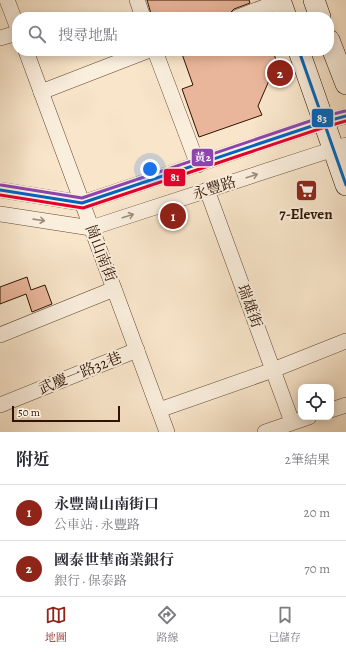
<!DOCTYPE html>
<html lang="zh-TW">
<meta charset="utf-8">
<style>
body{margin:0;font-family:Alegreya,"Noto Serif TC",serif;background:#f7f7f7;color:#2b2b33}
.controls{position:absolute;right:12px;bottom:12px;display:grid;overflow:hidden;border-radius:8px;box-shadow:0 2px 10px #0003}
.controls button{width:36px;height:36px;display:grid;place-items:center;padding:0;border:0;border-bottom:1px solid #e1e1e2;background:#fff;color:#2b2b33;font:20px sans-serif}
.scale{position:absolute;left:12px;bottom:10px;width:108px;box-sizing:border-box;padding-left:4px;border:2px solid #301300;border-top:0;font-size:11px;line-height:14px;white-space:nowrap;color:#301300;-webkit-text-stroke:3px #faeedd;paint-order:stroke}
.you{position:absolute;left:150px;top:169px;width:14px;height:14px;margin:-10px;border:3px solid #fff;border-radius:50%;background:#1a73e8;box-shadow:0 0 0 6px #1a73e833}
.badge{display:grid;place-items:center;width:26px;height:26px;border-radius:50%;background:#8f2418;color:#fff;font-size:13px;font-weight:700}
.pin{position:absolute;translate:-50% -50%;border:2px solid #fff;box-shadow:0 1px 4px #0006}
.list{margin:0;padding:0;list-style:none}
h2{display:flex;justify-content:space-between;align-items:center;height:52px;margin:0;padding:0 16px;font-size:17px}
h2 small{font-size:13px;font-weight:400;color:#7c7c81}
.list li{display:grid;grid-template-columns:26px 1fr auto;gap:12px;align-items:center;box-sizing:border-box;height:56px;padding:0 16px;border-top:1px solid #e1e1e2}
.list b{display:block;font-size:15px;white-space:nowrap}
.list p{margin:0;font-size:13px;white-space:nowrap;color:#7c7c81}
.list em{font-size:13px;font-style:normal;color:#7c7c81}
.icon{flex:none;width:22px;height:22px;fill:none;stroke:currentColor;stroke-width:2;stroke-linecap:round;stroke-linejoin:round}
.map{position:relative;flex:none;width:346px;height:432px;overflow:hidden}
.search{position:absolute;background:#fff;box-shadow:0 2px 10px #0003;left:12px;right:12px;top:12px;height:44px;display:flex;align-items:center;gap:10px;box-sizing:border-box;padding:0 14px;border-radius:16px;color:#7c7c81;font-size:15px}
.sheet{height:164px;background:#fff}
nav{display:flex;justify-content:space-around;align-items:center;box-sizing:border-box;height:56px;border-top:1px solid #e1e1e2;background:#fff;font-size:11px;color:#7c7c81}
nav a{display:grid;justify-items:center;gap:2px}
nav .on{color:#8f2418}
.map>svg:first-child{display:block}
.building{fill:#eab69b;stroke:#301300}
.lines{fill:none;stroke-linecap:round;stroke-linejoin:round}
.street-casing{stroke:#624832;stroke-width:16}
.secondary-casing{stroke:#301300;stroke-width:22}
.street{stroke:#faeedd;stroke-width:15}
.secondary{stroke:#faeedd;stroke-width:21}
.bus-1-casing{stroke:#faeedd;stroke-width:6}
.bus-2-casing{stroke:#faeedd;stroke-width:6}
.bus-3-casing{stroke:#faeedd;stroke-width:6}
.bus-1{stroke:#0065bd;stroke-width:3}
.bus-2{stroke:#e4002b;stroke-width:3}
.bus-3{stroke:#8e44ad;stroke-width:3}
.oneway{stroke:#9f8b7a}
.labels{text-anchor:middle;stroke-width:4;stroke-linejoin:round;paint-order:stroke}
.street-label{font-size:15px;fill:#301300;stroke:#faeedd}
.poi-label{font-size:15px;font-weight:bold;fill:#301300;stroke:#faeedd}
.line-badge{stroke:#faeedd;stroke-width:1.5}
.badge-label{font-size:11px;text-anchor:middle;font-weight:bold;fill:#fff}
</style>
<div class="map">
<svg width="346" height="432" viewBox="0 0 346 432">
<rect width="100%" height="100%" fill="#f8e5ca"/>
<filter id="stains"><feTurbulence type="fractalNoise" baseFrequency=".005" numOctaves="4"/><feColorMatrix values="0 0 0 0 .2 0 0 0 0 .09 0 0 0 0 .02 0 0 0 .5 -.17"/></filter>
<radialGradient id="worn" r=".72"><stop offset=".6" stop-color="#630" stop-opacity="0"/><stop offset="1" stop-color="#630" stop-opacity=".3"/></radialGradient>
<g class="building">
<path d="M147,0H249L250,3L234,9L231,12L229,17H152Z"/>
<path d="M189,51H273L280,72L271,76L258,106L262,115L199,137L182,89L193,85L182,54Z"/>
<path d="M27,277L31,290L45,285L52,304L32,312L26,294L0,304V287Z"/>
</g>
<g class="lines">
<defs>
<g id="street">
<path d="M7,0L17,26"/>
<path d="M137,0L143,17"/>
<path d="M238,17L280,1"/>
<path d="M0,38L17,33"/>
<path d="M26,51L167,432"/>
<path d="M155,51L198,165"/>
<path d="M41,92L147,51"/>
<path d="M0,190L82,203L324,122L346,116"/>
<path d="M207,190L292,422"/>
<path d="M0,214L91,228L346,145"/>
<path d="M0,335L114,289"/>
<path d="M0,405L137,350"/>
<path d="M159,410L273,370L346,341"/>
<path d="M331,410L346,405"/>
<path d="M265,432L309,417"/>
</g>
<g id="secondary">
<path d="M280,0L286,17"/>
<path d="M314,0L320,17"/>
<path d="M329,40L346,84"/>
<path d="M299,51L346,185"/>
</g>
</defs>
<use href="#street" class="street-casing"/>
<use href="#secondary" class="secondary-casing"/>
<use href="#street" class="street"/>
<use href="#secondary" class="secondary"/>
<defs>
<g id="bus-1">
<path d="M299,51L346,185"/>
<path d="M0,190L82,203L324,122L346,116"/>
</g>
<path id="bus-2" d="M0,195L83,208L325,127L346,121"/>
<path id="bus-3" d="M1,185L82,198L322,117L345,111"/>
</defs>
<use href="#bus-1" class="bus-1-casing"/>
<use href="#bus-2" class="bus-2-casing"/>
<use href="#bus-3" class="bus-3-casing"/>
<use href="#bus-1" class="bus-1"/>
<use href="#bus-2" class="bus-2"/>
<use href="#bus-3" class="bus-3"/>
</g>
<defs><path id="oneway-shaft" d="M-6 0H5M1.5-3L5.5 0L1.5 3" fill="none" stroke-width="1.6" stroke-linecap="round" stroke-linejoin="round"/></defs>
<g class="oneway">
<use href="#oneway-shaft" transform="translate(252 176) rotate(-18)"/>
<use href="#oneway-shaft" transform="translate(128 216) rotate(-18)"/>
<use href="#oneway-shaft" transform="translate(39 220) rotate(8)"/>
</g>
<defs>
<symbol id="supermarket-square" viewBox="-11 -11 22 22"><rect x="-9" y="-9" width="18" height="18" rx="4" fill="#8f2418" stroke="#faeedd"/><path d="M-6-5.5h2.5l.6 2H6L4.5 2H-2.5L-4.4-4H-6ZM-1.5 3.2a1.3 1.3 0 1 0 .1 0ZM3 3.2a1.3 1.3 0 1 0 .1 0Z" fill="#fff"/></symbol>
</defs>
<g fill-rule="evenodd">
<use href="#supermarket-square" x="294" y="178" width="25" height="25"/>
</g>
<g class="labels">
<g class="street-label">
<text transform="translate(214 188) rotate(-18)" y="5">永豐路</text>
<text transform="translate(101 253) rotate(69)" y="5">崗山南街</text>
<text transform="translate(250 306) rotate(70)" y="5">瑞雄街</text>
<text transform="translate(80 373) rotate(-22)" y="5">武慶一路32巷</text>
</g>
<g class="poi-label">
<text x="306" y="219">7-Eleven</text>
</g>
</g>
<g class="line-badge">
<rect x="311" y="108" width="23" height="20" rx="4" fill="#0065bd"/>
<rect x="191" y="148" width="23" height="19" rx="4" fill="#8e44ad"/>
<rect x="163" y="168" width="23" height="19" rx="4" fill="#e4002b"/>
</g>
<g class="badge-label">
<text x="322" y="122">83</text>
<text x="203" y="161">黃2</text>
<text x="175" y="181">81</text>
</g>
<rect width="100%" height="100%" filter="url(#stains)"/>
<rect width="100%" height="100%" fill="url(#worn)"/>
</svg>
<div class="controls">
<button><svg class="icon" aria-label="locate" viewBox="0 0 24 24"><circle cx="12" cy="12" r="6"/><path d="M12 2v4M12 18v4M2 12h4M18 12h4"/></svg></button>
</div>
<div class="scale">50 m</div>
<div class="you"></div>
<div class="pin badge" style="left:173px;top:216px">1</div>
<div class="pin badge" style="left:280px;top:73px">2</div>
<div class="search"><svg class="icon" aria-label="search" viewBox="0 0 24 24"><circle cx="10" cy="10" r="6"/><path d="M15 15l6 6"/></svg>搜尋地點</div>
</div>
<section class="sheet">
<h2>附近<small>2筆結果</small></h2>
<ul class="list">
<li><span class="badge">1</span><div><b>永豐崗山南街口</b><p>公車站 · 永豐路</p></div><em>20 m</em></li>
<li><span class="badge">2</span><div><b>國泰世華商業銀行</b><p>銀行 · 保泰路</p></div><em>70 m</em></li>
</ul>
</section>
<nav>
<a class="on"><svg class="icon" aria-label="map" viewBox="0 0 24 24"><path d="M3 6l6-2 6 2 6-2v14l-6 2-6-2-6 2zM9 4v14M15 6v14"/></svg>地圖</a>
<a><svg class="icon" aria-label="directions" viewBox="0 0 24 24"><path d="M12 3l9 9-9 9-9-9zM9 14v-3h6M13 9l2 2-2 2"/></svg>路線</a>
<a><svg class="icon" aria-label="saved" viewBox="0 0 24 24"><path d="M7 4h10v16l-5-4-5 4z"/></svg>已儲存</a>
</nav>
